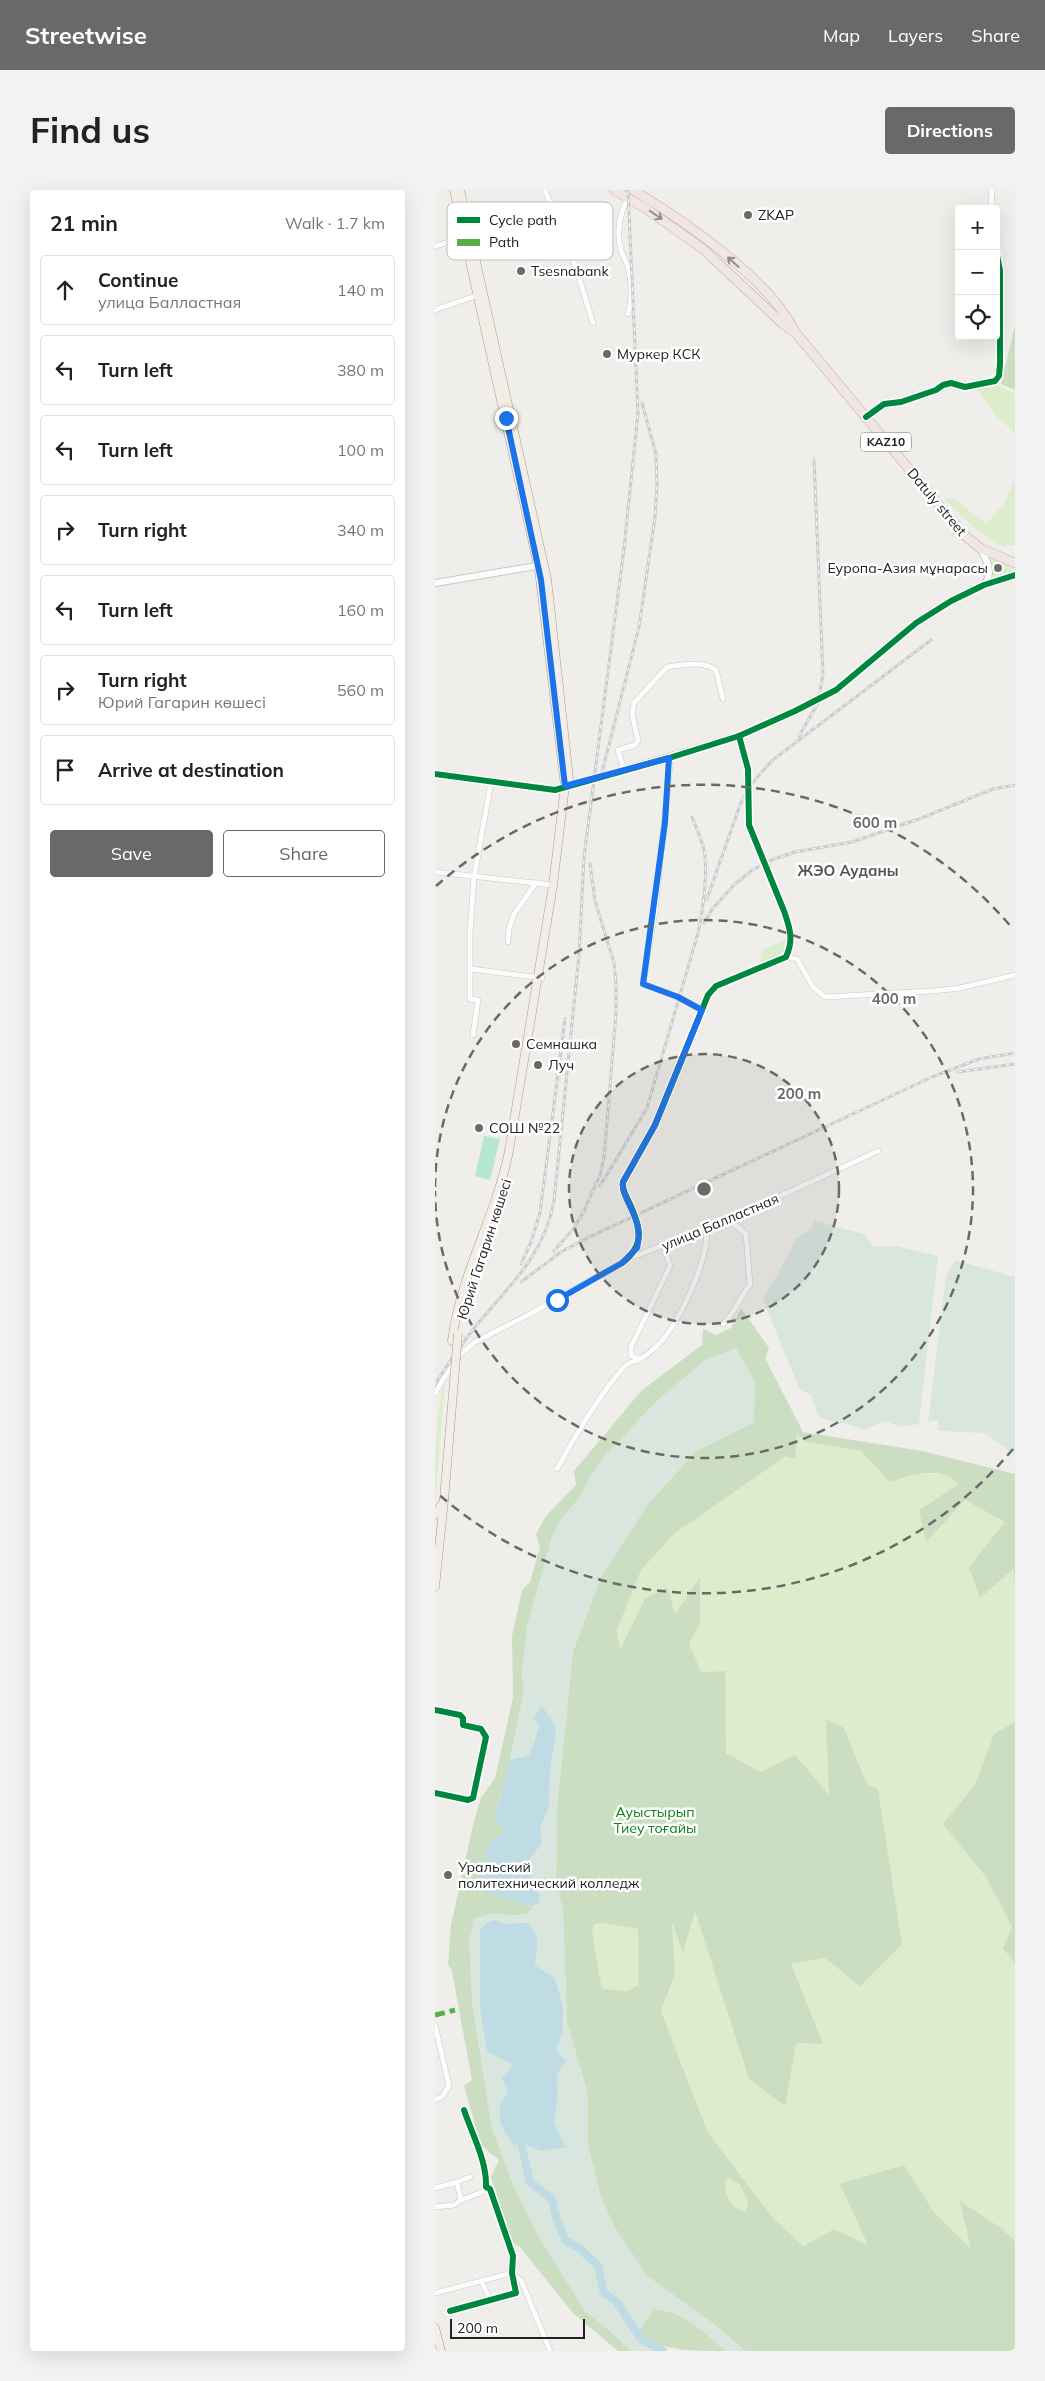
<!DOCTYPE html>
<meta charset="utf-8">
<style>
body{margin:0;font-family:Mulish,sans-serif;background:#f2f2f2;color:#222}
.controls{position:absolute;right:15px;top:15px;display:grid;overflow:hidden;border-radius:5px;box-shadow:0 5px 20px #0002}
.controls button{width:45px;height:45px;display:grid;place-items:center;padding:0;border:0;border-bottom:1px solid #e0e0e0;background:#fff;color:#222;font:25px sans-serif}
.scale{position:absolute;left:15px;bottom:12px;width:135px;box-sizing:border-box;padding-left:5px;border:2px solid #222;border-top:0;font-size:14px;line-height:18px;white-space:nowrap;color:#222;-webkit-text-stroke:4px #fff;paint-order:stroke}
.stop{position:absolute;width:15px;height:15px;margin:-11px;border:4px solid #1a73e8;border-radius:50%;background:#fff}
.stop.end{background:#1a73e8;border-color:#fff;box-shadow:0 1px 5px #0008}
.list{margin:0;padding:0;list-style:none}
h2{display:flex;justify-content:space-between;align-items:center;height:65px;margin:0;padding:0 20px;font-size:21px}
h2 small{font-size:16px;font-weight:400;color:#767676}
.list li{display:grid;grid-template-columns:32px 1fr auto;gap:15px;align-items:center;box-sizing:border-box;height:70px;margin:0 10px 10px;padding:0 10px;border:1px solid #e0e0e0;border-radius:5px}
.list b{display:block;font-size:19px;white-space:nowrap}
.list p{margin:0;font-size:16px;white-space:nowrap;color:#767676}
.list em{font-size:16px;font-style:normal;color:#767676}
.actions{display:flex;gap:10px;padding:15px 20px}
.actions a{flex:1;padding:11px 0;border:1px solid #6a6968;border-radius:5px;text-align:center;font-size:18px;color:#6a6968}
.actions .main{background:#6a6968;color:#fff}
.icon{flex:none;width:28px;height:28px;fill:none;stroke:currentColor;stroke-width:2;stroke-linecap:round;stroke-linejoin:round}
.map{position:relative;flex:none;width:580px;height:2161px;overflow:hidden;border-radius:5px}
header{display:flex;align-items:center;gap:30px;box-sizing:border-box;height:70px;padding:0 25px;background:#6a6968;color:#fff}
header strong{font-size:24px}
nav{display:flex;gap:28px;margin-inline-start:auto;font-size:18px}
.intro{display:flex;align-items:center;justify-content:space-between;box-sizing:border-box;height:120px;padding:0 30px}
h1{margin:0;font-size:35px}
.button{padding:12px 22px;border-radius:5px;background:#6a6968;color:#fff;font-size:18px;font-weight:700}
main{display:flex;gap:30px;padding:0 30px}
aside{flex:1;background:#fff;border-radius:5px;box-shadow:0 5px 20px #0002}
.map>svg:first-child{display:block}
.grass{fill:#ddeccb}
.forest{fill:#cbdec1;fill-rule:evenodd}
.wetland{fill:#d9e6de;fill-rule:evenodd}
.pitch{fill:#b7e6d2}
.water{fill:#bfdbe3}
.lines{fill:none;stroke-linecap:round;stroke-linejoin:round}
.river{stroke:#bfdbe3;stroke-width:8}
.minor-casing{stroke:#c9c8c7;stroke-width:6}
.tertiary-casing{stroke:#c9c8c7;stroke-width:8}
.primary-casing{stroke:#a79c86;stroke-width:9}
.trunk-casing{stroke:#c5a2ac;stroke-width:10}
.minor{stroke:#fdfcfc;stroke-width:5}
.tertiary{stroke:#fdfcfc;stroke-width:6}
.primary{stroke:#f3ede7;stroke-width:8}
.trunk{stroke:#f0e6e4;stroke-width:9}
.rail-casing{stroke:#ccc;stroke-width:3}
.rail{stroke:#fff;stroke-width:1;stroke-dasharray:4;stroke-linecap:butt}
.primary-bridge-casing{stroke:#a79c86;stroke-width:9;stroke-linecap:butt}
.primary-bridge{stroke:#f3ede7;stroke-width:8}
.quiet{stroke:#55b145;stroke-width:5;stroke-dasharray:10 5;stroke-linecap:butt}
.cycleway-casing{stroke:#fff;stroke-width:9}
.cycleway{stroke:#00873e;stroke-width:6}
.oneway{stroke:#938e8d}
.route{stroke:#1a73e8;stroke-width:6}
.ring{fill:none;stroke:#6a6968;stroke-width:2.5;stroke-dasharray:9 6}
.poi-dot{fill:#6a6968;stroke:#fff;stroke-width:2}
.labels{text-anchor:middle;stroke-width:5;stroke-linejoin:round;paint-order:stroke}
.shield{fill:#fff;stroke:#646464;stroke-width:1}
.shield-label{font-size:12px;font-weight:bold;fill:#222}
.poi-label{font-size:14px;fill:#222;stroke:#fff;text-anchor:start}
.street-label{font-size:14px;fill:#222;stroke:#fff}
.park-label{font-size:14px;fill:#0c8416;stroke:#fff}
.neighbourhood-label{font-size:15px;font-weight:bold;fill:#555;stroke:#fff}
.key{fill:#fff;stroke:#bdbdbd;stroke-width:1}
.key-label{font-size:14px;fill:#222}
.centre{fill:#6a6968;stroke:#fff;stroke-width:2.5}
.ring-label{font-size:15px;text-anchor:middle;font-weight:bold;fill:#6a6968;stroke:#fff;stroke-width:5;stroke-linejoin:round;paint-order:stroke}
</style>
<header>
<strong>Streetwise</strong>
<nav><a>Map</a><a>Layers</a><a>Share</a></nav>
</header>
<div class="intro"><h1>Find us</h1><a class="button">Directions</a></div>
<main>
<aside>
<h2>21 min<small>Walk · 1.7 km</small></h2>
<ul class="list">
<li><svg class="icon" aria-label="ahead" viewBox="0 0 24 24"><path d="M12 20V5M6 11l6-6 6 6"/></svg><div><b>Continue</b><p>улица Балластная</p></div><em>140 m</em></li>
<li><svg class="icon" aria-label="left" viewBox="0 0 24 24"><path d="M17 20v-9H6M10 6l-5 5 5 5"/></svg><div><b>Turn left</b></div><em>380 m</em></li>
<li><svg class="icon" aria-label="left" viewBox="0 0 24 24"><path d="M17 20v-9H6M10 6l-5 5 5 5"/></svg><div><b>Turn left</b></div><em>100 m</em></li>
<li><svg class="icon" aria-label="right" viewBox="0 0 24 24"><path d="M7 20v-9h11M14 6l5 5-5 5"/></svg><div><b>Turn right</b></div><em>340 m</em></li>
<li><svg class="icon" aria-label="left" viewBox="0 0 24 24"><path d="M17 20v-9H6M10 6l-5 5 5 5"/></svg><div><b>Turn left</b></div><em>160 m</em></li>
<li><svg class="icon" aria-label="right" viewBox="0 0 24 24"><path d="M7 20v-9h11M14 6l5 5-5 5"/></svg><div><b>Turn right</b><p>Юрий Гагарин көшесі</p></div><em>560 m</em></li>
<li><svg class="icon" aria-label="arrive" viewBox="0 0 24 24"><path d="M6 21V4h12l-3 4 3 4H6"/></svg><div><b>Arrive at destination</b></div></li>
</ul>
<div class="actions"><a class="main">Save</a><a>Share</a></div>
</aside>
<div class="map">
<svg width="580" height="2161" viewBox="0 0 580 2161">
<rect width="100%" height="100%" fill="#f0eeeb"/>
<g class="grass">
<path d="M559,193L580,204V243L561,226L542,199Z"/>
<path d="M580,290V355L565,356L539,337L509,308L519,309L551,334L569,314Z"/>
<path d="M554,367L580,376V381L558,388Z"/>
<path d="M353,749L348,765L325,774L327,760Z"/>
<path d="M10,1192L0,1312C0,1283 0,1214 10,1192Z"/>
<path d="M362,1244L372,1252L426,1261L455,1292L483,1284H512L524,1294L484,1320L530,1310L571,1333L580,1396V1532L559,1544L540,1595L508,1634L551,1687L577,1737L568,1758L580,1774V2051L566,2038L526,2012L536,2059L499,2022L468,1975L434,2055L399,2039L368,2056L339,2029L273,1943L226,1821L240,1784L237,1730L248,1762L260,1719L314,1889L361,1853L388,1854L356,1774L467,1754L443,1599L432,1594L409,1538L391,1530L395,1606L326,1582L290,1562V1481L266,1482L254,1453L265,1434L264,1388L239,1425L185,1461L182,1440L206,1380L239,1344L351,1266Z"/>
<path d="M167,1733L203,1739L204,1796L193,1801L167,1799L157,1743L159,1734Z"/>
<path d="M294,1986L305,1995L313,2012L310,2022C294,2016 291,2007 289,1991Z"/>
</g>
<g class="forest">
<path d="M580,135V200L566,194Z"/>
<path d="M306,1118L334,1158L330,1168L368,1242L487,1261L580,1284V1396L578,1379L545,1408L534,1377L570,1332L530,1310L491,1352L484,1320L524,1294C505,1275 478,1285 455,1292L426,1261L372,1252L362,1244L360,1269L351,1266L239,1344L206,1380L182,1440L185,1460L210,1409L232,1397L240,1424L265,1387V1434L254,1453L266,1482L290,1481L291,1563L326,1582L360,1565L394,1605L391,1529L409,1538L432,1594L443,1599L467,1754L425,1796L390,1768L356,1774L388,1854L361,1853L350,1916L314,1889L260,1721L248,1763L237,1732L240,1784L226,1821L273,1943L339,2029L368,2056L399,2039L433,2055L405,1994L469,1975L499,2022L536,2059L525,2011L566,2038L580,2051V2161H310L280,2135L212,2086L180,2038L166,2008L153,1955V1905L132,1832L128,1720L121,1693L122,1617L138,1461L166,1387L212,1315L261,1261L319,1232L272,1169L222,1211L169,1267L155,1287L146,1306L127,1328L117,1347L92,1437L87,1483L89,1502L75,1570L60,1625L69,1642L84,1712L94,1717L99,1716L93,1724L75,1726L59,1723L37,1812L57,1938L80,1999L105,2048L150,2121L182,2147L195,2161H183L138,2123L84,2056L76,2053L56,1987L64,1970L46,1955L29,1896L37,1890L17,1781L13,1775L16,1735L39,1631L46,1608L60,1588L78,1508L77,1446L87,1400L95,1392L105,1357L101,1344L111,1326L141,1295L139,1281L206,1201L267,1155L268,1139L281,1145L296,1138ZM167,1733L203,1739L204,1795L193,1801L167,1799L157,1743L159,1734ZM293,1987L305,1995L313,2012L310,2022C294,2016 291,2007 290,1991Z"/>
<path d="M580,1532V1774L568,1758L577,1737L551,1687L508,1634L540,1595L559,1544Z"/>
<path d="M219,2119C249,2121 269,2142 291,2161C262,2161 219,2161 202,2143Z"/>
</g>
<g class="wetland">
<path d="M380,1031L429,1044L439,1057L461,1056L503,1066L484,1234L466,1237L450,1231L428,1240C411,1231 400,1235 383,1226L376,1205L365,1200L328,1110L355,1062L360,1049L375,1040Z"/>
<path d="M520,1070L580,1087V1265L550,1243L504,1241L502,1230L493,1232L511,1086Z"/>
<path d="M301,1158L320,1192L319,1232L261,1261L212,1315L166,1387L138,1460L122,1617L121,1693L128,1720L132,1832L153,1905V1955L166,2008L180,2038L212,2086L280,2135L310,2161H291C270,2142 249,2121 219,2119L202,2143L207,2150L223,2161H195L182,2147L150,2121L105,2048L80,1999L57,1938L37,1812L34,1752L39,1728L59,1723L75,1726L93,1724L99,1716L103,1714L97,1697L95,1669L107,1653L105,1638L114,1616L115,1579L121,1544L107,1517L98,1528L104,1536L95,1565L75,1570L89,1502L87,1483L92,1437L117,1347L127,1328L146,1306L155,1287L169,1267L222,1211L272,1169ZM60,1730L103,1754L100,1775L120,1788L127,1844L121,1860L123,1905L119,1933L131,1956L106,1961L86,1953L73,1903L78,1875L45,1819V1740L52,1733Z"/>
</g>
<path class="pitch" d="M49,946L65,949L55,990L40,986Z"/>
<g class="water">
<path d="M107,1516L119,1533L121,1544L115,1579L114,1616L105,1638L107,1653L95,1669L97,1697L105,1705L103,1714L95,1717L84,1712L50,1702L44,1689L55,1651L69,1642L60,1626L75,1570L95,1565L104,1536L98,1528Z"/>
<path d="M60,1730L69,1734L93,1733C107,1748 102,1757 100,1775L120,1788L128,1818L127,1844L121,1860L131,1871L122,1884L123,1905L119,1933L131,1957L106,1961L86,1953L79,1955C66,1939 57,1920 73,1903L67,1888L78,1875L52,1861L45,1819V1739L52,1733Z"/>
</g>
<g class="lines">
<path class="river" d="M86,1953L95,1992L117,2009L120,2023L130,2050L143,2057L163,2076L169,2103L181,2111L207,2150L228,2161"/>
<defs>
<g id="minor">
<path d="M110,0L142,81L158,133"/>
<path d="M556,19L557,0"/>
<path d="M0,56L32,47"/>
<path d="M0,120L43,105"/>
<path d="M193,124C197,112 197,94 194,81C193,74 188,67 186,60C181,43 185,22 193,8"/>
<path d="M431,227L449,214L466,212L501,200L508,195L516,193L530,197L560,191L564,186L565,174V80L561,61"/>
<path d="M234,568L235,575L220,722L208,794L243,807L267,821"/>
<path d="M189,580L183,560L200,555L203,550L197,524L199,513L232,477C249,475 266,470 281,480L288,509"/>
<path d="M0,584L120,600L132,596"/>
<path d="M0,682L118,695"/>
<path d="M73,752L74,739L79,724L101,693"/>
<path d="M351,767L362,769L378,797L390,807L498,801L525,798L580,785"/>
<path d="M36,779L107,788"/>
<path d="M38,845L43,810L35,809V743L39,687L56,592"/>
<path d="M198,1067L297,1028L443,961"/>
<path d="M187,1073C212,1054 205,1035 193,1010C190,1004 187,999 188,992L220,935L273,805L281,796L351,767C359,750 355,738 349,721L314,635L313,579L304,546"/>
<path d="M288,1134C300,1124 304,1107 315,1095L311,1044L299,1034L297,1028"/>
<path d="M205,1169L196,1166V1157L235,1076L229,1056"/>
<path d="M0,1204L8,1189L26,1164L40,1152L93,1125L190,1071"/>
<path d="M122,1279C141,1244 162,1208 188,1178C192,1172 199,1172 205,1169C211,1166 217,1160 223,1155C243,1136 276,1066 271,1038"/>
<path d="M0,1520L25,1525L28,1528V1535L46,1539L51,1547L38,1608L33,1610L0,1603"/>
<path d="M0,1835L14,1896L7,1907L0,1910"/>
<path d="M0,1998L22,1992"/>
<path d="M26,2010L22,1992L35,1987"/>
<path d="M0,2017L19,2015L26,2010L55,1999"/>
<path d="M78,2086L86,2090L115,2161"/>
<path d="M46,2091L53,2105L52,2112"/>
<path d="M0,2103L77,2083"/>
<path d="M15,2121L81,2103L77,2083L78,2066L55,1999L51,1997C52,1971 37,1944 29,1920"/>
</g>
<g id="tertiary">
<path d="M545,358C552,370 559,383 549,395"/>
<path d="M0,393L107,375"/>
<path d="M135,596L304,546L360,521L401,500L481,433L516,411L549,395L580,385"/>
</g>
<g id="primary">
<path d="M25,0L112,389L134,588"/>
<path d="M17,1151C25,1085 61,1026 74,961L118,695L130,596L104,380L19,0"/>
<path d="M0,1325L7,1314"/>
<path d="M0,1397L9,1310"/>
<path d="M0,2138L6,2161"/>
</g>
<g id="trunk">
<path d="M179,0L210,18L268,59L348,134L359,142"/>
<path d="M198,0C249,31 334,88 360,142L529,345L545,358L580,373"/>
</g>
</defs>
<use href="#minor" class="minor-casing"/>
<use href="#tertiary" class="tertiary-casing"/>
<use href="#primary" class="primary-casing"/>
<use href="#trunk" class="trunk-casing"/>
<use href="#minor" class="minor"/>
<use href="#tertiary" class="tertiary"/>
<use href="#primary" class="primary"/>
<use href="#trunk" class="trunk"/>
<defs>
<g id="rail">
<path d="M364,546L383,513L388,484L379,270"/>
<path d="M165,590L204,437L220,327L222,297L221,264L207,213"/>
<path d="M272,709L305,615C313,596 325,583 339,569L496,450"/>
<path d="M269,733L278,718L300,694L316,681L336,670L360,662L417,652L484,629L558,599L580,595"/>
<path d="M523,882L580,874"/>
<path d="M165,996L212,918L263,743C268,721 274,677 268,656C265,646 261,637 257,627"/>
<path d="M147,1025L165,985L169,968L181,824V793L179,773L160,711L155,674"/>
<path d="M119,1061L139,1038L150,1019"/>
<path d="M86,1074L96,1052L105,1023L130,829"/>
<path d="M86,1092L126,1062L152,1048L497,887L544,869L580,863"/>
<path d="M0,1195C13,1173 28,1152 44,1132C77,1093 109,1065 119,1011L144,765L149,667L189,358L203,223L193,0"/>
</g>
</defs>
<use href="#rail" class="rail-casing"/>
<use href="#rail" class="rail"/>
<defs>
<path id="primary-bridge" d="M9,1310L23,1144"/>
</defs>
<use href="#primary-bridge" class="primary-bridge-casing"/>
<use href="#primary-bridge" class="primary-bridge"/>
<path class="quiet" d="M0,1825L20,1820"/>
<defs>
<g id="cycleway">
<path d="M431,227L449,214L466,212L501,200L508,195L516,193L530,197L560,191L564,186L565,174V80L561,61"/>
<path d="M0,584L120,600L234,568L304,546L360,521L401,500L481,433L516,411L549,395L580,385"/>
<path d="M187,1073C212,1054 205,1035 193,1010C190,1004 187,999 188,992L220,935L273,805L281,796L351,767C359,750 355,738 349,721L314,635L313,579L304,546"/>
<path d="M0,1520L25,1525L28,1528V1535L46,1539L51,1547L38,1608L33,1610L0,1603"/>
<path d="M15,2121L81,2103L77,2083L78,2066L55,1999L51,1997C52,1971 37,1944 29,1920"/>
</g>
</defs>
<use href="#cycleway" class="cycleway-casing"/>
<use href="#cycleway" class="cycleway"/>
</g>
<defs><path id="oneway-shaft" d="M-6 0H5M1.5-3L5.5 0L1.5 3" fill="none" stroke-width="1.6" stroke-linecap="round" stroke-linejoin="round" transform="scale(1.25)"/></defs>
<g class="oneway">
<use href="#oneway-shaft" transform="translate(221 25) rotate(34)"/>
<use href="#oneway-shaft" transform="translate(298 72) rotate(-138)"/>
</g>
<g class="lines">
<path class="route" d="M71,228L106,390L130,596L234,568L230,632L208,794L243,807L267,820L220,935L188,992C185,1009 210,1028 202,1058L187,1073L122,1110"/>
</g>
<circle cx="269" cy="999" r="135" fill="#6a6968" fill-opacity=".12"/>
<g class="ring">
<circle cx="269" cy="999" r="135"/>
<path d="M0 997A269 269 0 1 1 0 1001"/>
<path d="M578 1259A404 404 0 0 1 1 1302M1 696A404 404 0 0 1 578 739"/>
</g>
<g class="poi-dot">
<circle cx="313" cy="25" r="5"/>
<circle cx="86" cy="81" r="5"/>
<circle cx="172" cy="164" r="5"/>
<circle cx="563" cy="378" r="5"/>
<circle cx="81" cy="854" r="5"/>
<circle cx="103" cy="875" r="5"/>
<circle cx="44" cy="938" r="5"/>
<circle cx="13" cy="1685" r="5"/>
</g>
<g class="labels">
<rect class="shield" x="426" y="242.5" width="50" height="19" rx="4"/>
<g class="shield-label">
<text x="451" y="256">KAZ10</text>
</g>
<g class="poi-label">
<text x="323" y="30">ZKAP</text>
<text x="96" y="86">Tsesnabank</text>
<text x="182" y="169">Муркер КСК</text>
<text x="553" y="383" text-anchor="end">Еуропа-Азия мұнарасы</text>
<text x="91" y="859">Семнашка</text>
<text x="113" y="880">Луч</text>
<text x="54" y="943">СОШ №22</text>
<text x="23" y="1682">Уральский<tspan x="23" dy="16">политехнический колледж</tspan></text>
</g>
<g class="street-label">
<text transform="translate(502 312) rotate(50)" y="5">Datuly street</text>
<text transform="translate(285 1032) rotate(-23)" y="5">улица Балластная</text>
<text transform="translate(49 1059) rotate(-72)" y="5">Юрий Гагарин көшесі</text>
</g>
<g class="park-label">
<text x="220" y="1627">Ауыстырып<tspan x="220" dy="16">Тиеу тоғайы</tspan></text>
</g>
<g class="neighbourhood-label">
<text x="413" y="686">ЖЭО Ауданы</text>
</g>
</g>
<rect x="12" y="12" width="166" height="58" rx="8" class="key"/>
<rect x="22" y="27" width="23" height="6" fill="#00873e"/>
<rect x="22" y="49" width="23" height="7" fill="#55b145"/>
<g class="key-label">
<text x="54" y="35">Cycle path</text>
<text x="54" y="57">Path</text>
</g>
<circle cx="269" cy="999" r="8" class="centre"/>
<g class="ring-label">
<text x="440" y="638">600 m</text>
<text x="459" y="814">400 m</text>
<text x="364" y="909">200 m</text>
</g>
</svg>
<div class="controls">
<button>+</button>
<button>−</button>
<button><svg class="icon" aria-label="locate" viewBox="0 0 24 24"><circle cx="12" cy="12" r="6"/><path d="M12 2v4M12 18v4M2 12h4M18 12h4"/></svg></button>
</div>
<div class="scale">200 m</div>
<div class="stop" style="left:122px;top:1110px"></div>
<div class="stop end" style="left:71px;top:228px"></div>
</div>
</main>
